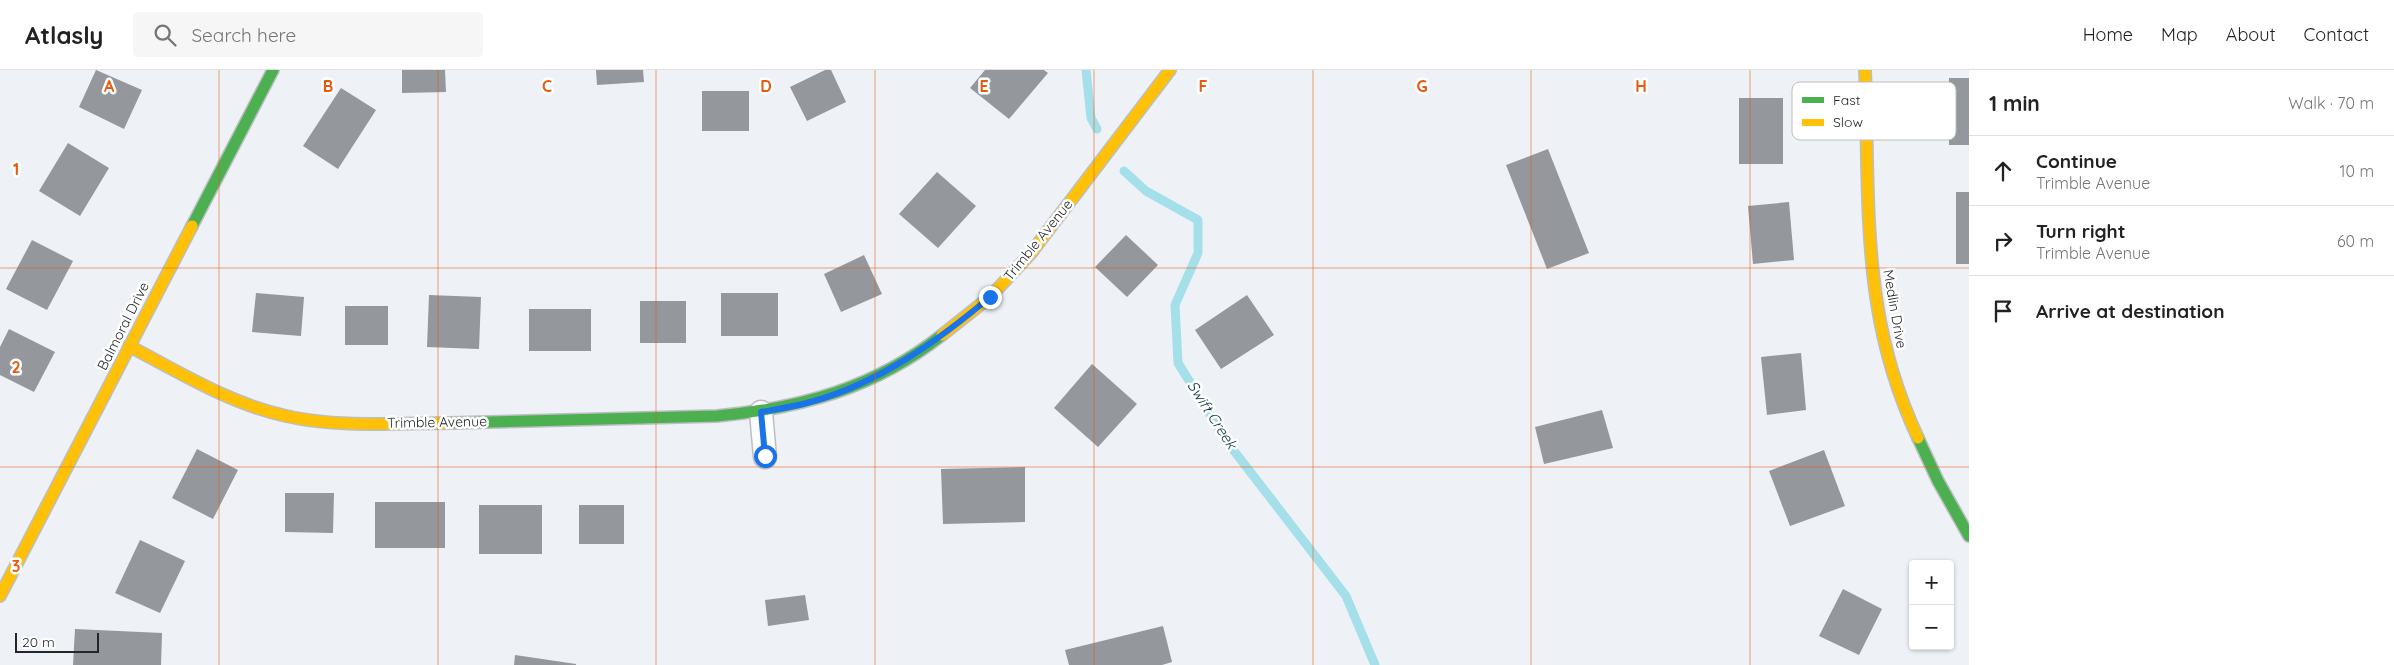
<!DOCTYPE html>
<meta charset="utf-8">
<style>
body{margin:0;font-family:Quicksand,sans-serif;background:#f6f6f6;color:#222}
.controls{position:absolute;right:15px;bottom:15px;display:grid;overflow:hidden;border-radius:5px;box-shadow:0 1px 4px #0004}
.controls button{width:45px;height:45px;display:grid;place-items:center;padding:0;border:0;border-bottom:1px solid #e0e0e0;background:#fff;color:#222;font:25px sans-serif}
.scale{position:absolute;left:15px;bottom:12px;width:84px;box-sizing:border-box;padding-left:5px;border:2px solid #24272a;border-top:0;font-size:14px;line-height:18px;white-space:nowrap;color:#24272a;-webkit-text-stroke:4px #fff;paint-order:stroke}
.stop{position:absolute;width:15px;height:15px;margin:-11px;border:4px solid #1a73e8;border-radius:50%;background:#fff}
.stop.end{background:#1a73e8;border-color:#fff;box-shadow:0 1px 5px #0008}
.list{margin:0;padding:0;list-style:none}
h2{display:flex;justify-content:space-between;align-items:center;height:65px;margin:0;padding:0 20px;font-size:21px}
h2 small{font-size:16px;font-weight:400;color:#767676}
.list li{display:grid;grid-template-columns:32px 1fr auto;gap:15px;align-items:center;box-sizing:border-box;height:70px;padding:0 20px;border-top:1px solid #e0e0e0}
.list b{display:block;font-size:19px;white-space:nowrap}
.list p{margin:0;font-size:16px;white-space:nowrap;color:#767676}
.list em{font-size:16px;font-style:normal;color:#767676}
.icon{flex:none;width:28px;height:28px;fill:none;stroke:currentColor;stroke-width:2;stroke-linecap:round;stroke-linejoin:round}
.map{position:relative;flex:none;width:1969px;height:595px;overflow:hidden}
header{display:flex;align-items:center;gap:30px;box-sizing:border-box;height:70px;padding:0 25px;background:#fff;border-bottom:1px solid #e0e0e0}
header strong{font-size:24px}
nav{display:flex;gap:28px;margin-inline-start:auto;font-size:18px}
.search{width:350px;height:45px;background:#f6f6f6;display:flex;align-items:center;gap:12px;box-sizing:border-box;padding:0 18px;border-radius:5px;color:#767676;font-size:19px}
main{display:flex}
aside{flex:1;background:#fff}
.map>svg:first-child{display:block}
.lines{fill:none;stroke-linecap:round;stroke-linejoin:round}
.stream{stroke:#a4dfea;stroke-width:9}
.building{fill:#94979b}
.street-casing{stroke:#bbbfc3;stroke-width:25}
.fast-casing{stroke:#bbbfc3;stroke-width:14}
.slow-casing{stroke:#bbbfc3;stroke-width:14}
.street{stroke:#fcfdfe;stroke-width:22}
.fast{stroke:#4caf50;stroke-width:11}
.slow{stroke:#ffc107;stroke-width:11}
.route{stroke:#1a73e8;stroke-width:6}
.grid{fill:none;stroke:#e8590c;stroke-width:1;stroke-opacity:0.55}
.labels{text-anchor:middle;stroke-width:5;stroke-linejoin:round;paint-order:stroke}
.street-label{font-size:14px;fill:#24272a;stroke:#fff}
.water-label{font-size:15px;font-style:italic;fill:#133b41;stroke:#fff}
.key{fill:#fff;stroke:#bdbebf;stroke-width:1}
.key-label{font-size:14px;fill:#24272a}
.grid-label{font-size:16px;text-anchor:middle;font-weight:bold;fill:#e8590c;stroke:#fff;stroke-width:5;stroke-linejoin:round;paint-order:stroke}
</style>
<header>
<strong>Atlasly</strong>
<div class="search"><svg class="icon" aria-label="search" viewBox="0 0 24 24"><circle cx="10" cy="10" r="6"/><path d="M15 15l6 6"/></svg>Search here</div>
<nav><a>Home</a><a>Map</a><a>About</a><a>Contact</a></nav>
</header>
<main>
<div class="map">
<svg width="1969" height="595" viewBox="0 0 1969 595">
<rect width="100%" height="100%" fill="#eef2f7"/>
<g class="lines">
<g class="stream">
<path d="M1086,0L1091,48L1097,59"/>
<path d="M1124,101L1146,121L1198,150V183L1175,235L1178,293L1228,373L1346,526L1375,595"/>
</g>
</g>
<g class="building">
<path d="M96,0L142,20L124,59L79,37Z"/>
<path d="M402,0H445L446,22L402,23Z"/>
<path d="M596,0H643L644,12L597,15Z"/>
<path d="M825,0H831L846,32L807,51L790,17Z"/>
<path d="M985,0H1044L1048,3L1009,49L970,18Z"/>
<rect x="1949" y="8" width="20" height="67"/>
<path d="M341,18L376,40L338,99L303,76Z"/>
<rect x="702" y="21" width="47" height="40"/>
<rect x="1739" y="28" width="44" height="66"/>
<path d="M68,73L109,98L80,146L39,121Z"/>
<path d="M1548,79L1589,183L1547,199L1506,95Z"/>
<path d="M937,102L976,136L938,178L899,144Z"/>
<rect x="1956" y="122" width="13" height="72"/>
<path d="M1789,132L1794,190L1753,194L1748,136Z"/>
<path d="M1126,165L1158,195L1127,227L1095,197Z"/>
<path d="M32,170L73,191L47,240L6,219Z"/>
<path d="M864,185L882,224L841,242L824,204Z"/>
<path d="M256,223L304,227L301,266L252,262Z"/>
<rect x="721" y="223" width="57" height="43"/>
<path d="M429,225L481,227L479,279L427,277Z"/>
<path d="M1247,225L1274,265L1221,299L1195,260Z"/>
<rect x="640" y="231" width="46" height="42"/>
<rect x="345" y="236" width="43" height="39"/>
<rect x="529" y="239" width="62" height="42"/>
<path d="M9,259L55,282L34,322L0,305V277Z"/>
<path d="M1801,283L1806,340L1767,345L1761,287Z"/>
<path d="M1092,294L1137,334L1098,377L1054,338Z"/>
<path d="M1602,340L1613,378L1544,394L1535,357Z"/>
<path d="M197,379L238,400L213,449L172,428Z"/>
<path d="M1824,380L1845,436L1790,456L1769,401Z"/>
<path d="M1025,397V452L943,454L941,399Z"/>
<path d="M285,423H334L333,463L285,462Z"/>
<rect x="375" y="432" width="70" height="46"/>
<rect x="479" y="435" width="63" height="49"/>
<rect x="579" y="435" width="45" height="39"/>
<path d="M140,470L185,491L160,543L115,523Z"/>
<path d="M1843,519L1882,539L1859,585L1819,566Z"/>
<path d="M805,525L809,550L768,556L765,530Z"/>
<path d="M1163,556L1172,592L1162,595H1069L1065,580Z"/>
<path d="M75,559L162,563L161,595H73Z"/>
<path d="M515,585L576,594V595H514Z"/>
</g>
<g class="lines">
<defs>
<path id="street" d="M761,342L765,387"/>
<g id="fast">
<path d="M192,156L273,0"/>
<path d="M450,353L717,346C801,338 875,318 942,265"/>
<path d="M1918,368L1938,411L1969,466"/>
</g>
<g id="slow">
<path d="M1865,0C1868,76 1865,157 1877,233C1884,279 1898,325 1918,368"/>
<path d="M942,265L990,227L1031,183L1170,0"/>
<path d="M129,276C179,302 230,334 286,346C339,358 396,353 450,353"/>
<path d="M0,526L192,156"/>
</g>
</defs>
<use href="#street" class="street-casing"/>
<use href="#fast" class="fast-casing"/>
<use href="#slow" class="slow-casing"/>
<use href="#street" class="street"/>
<use href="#fast" class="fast"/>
<use href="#slow" class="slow"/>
</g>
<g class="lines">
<path class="route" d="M765,386L761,342C778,339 797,336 814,331C880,312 938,271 990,227"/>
</g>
<path class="grid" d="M219,0V595M438,0V595M656,0V595M875,0V595M1094,0V595M1313,0V595M1531,0V595M1750,0V595M0,198H1969M0,397H1969"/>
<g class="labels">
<g class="street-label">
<text transform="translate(1038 170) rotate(-51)" y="5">Trimble Avenue</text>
<text transform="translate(1895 239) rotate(80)" y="5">Medlin Drive</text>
<text transform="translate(123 256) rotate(-63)" y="5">Balmoral Drive</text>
<text transform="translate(437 352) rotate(-1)" y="5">Trimble Avenue</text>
</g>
<g class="water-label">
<text transform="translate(1212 345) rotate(57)" y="5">Swift Creek</text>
</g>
</g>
<rect x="1792" y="12" width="164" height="58" rx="8" class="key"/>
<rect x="1802" y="27" width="22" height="6" fill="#4caf50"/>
<rect x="1802" y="49" width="22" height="7" fill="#ffc107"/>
<g class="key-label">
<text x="1833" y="35">Fast</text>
<text x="1833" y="57">Slow</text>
</g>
<g class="grid-label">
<text x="109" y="22">A</text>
<text x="328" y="22">B</text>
<text x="547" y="22">C</text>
<text x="766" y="22">D</text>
<text x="984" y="22">E</text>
<text x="1203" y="22">F</text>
<text x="1422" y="22">G</text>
<text x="1641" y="22">H</text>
<text x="16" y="105">1</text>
<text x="16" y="303">2</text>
<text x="16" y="502">3</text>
</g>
</svg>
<div class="controls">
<button>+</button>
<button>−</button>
</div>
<div class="scale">20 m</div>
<div class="stop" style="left:765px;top:386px"></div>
<div class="stop end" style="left:990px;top:227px"></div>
</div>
<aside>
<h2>1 min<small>Walk · 70 m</small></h2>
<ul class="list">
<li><svg class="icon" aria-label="ahead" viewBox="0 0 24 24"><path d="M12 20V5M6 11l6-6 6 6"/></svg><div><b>Continue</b><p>Trimble Avenue</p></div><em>10 m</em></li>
<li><svg class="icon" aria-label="right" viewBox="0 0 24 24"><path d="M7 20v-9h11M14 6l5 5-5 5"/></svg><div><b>Turn right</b><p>Trimble Avenue</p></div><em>60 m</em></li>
<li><svg class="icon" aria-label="arrive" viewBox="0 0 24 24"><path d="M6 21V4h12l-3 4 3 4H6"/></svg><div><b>Arrive at destination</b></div></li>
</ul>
</aside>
</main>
